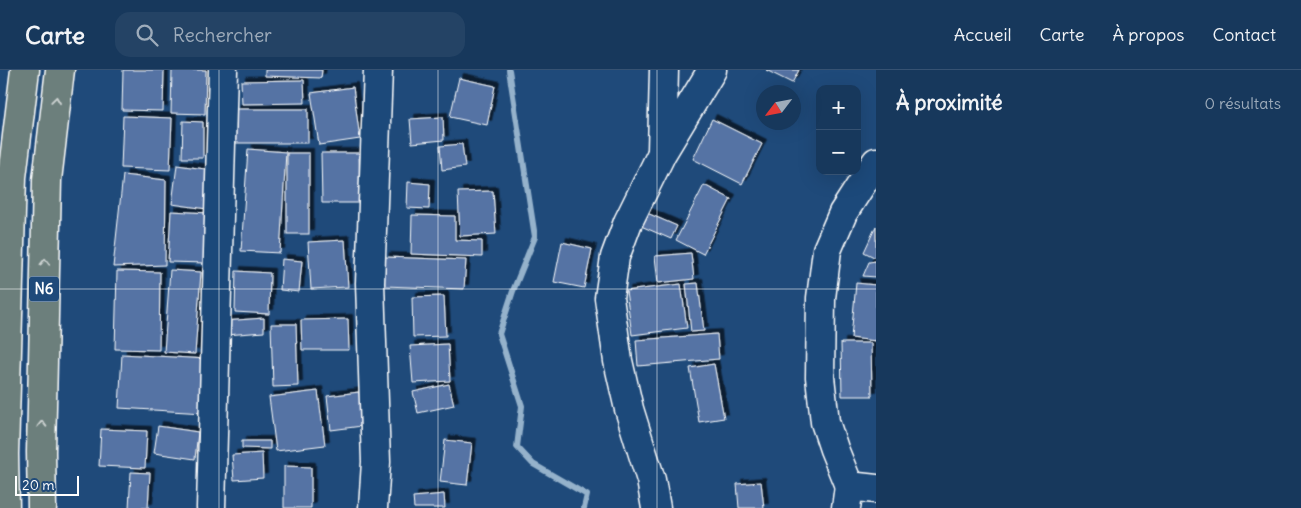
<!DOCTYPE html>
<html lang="fr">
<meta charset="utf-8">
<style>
body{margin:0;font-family:Delius,sans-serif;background:#244365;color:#f1f3f6}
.controls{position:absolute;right:15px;top:15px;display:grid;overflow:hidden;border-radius:10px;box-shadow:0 5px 20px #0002}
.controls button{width:45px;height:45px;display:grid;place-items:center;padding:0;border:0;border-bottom:1px solid #365272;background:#17385c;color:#f1f3f6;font:25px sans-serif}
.compass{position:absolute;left:756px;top:15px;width:45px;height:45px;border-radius:50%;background:#17385c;box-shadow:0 5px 20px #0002;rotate:238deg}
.scale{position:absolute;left:15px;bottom:12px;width:64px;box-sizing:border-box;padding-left:5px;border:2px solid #fff;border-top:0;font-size:14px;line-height:18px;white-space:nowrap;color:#fff;-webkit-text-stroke:4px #1f4a7a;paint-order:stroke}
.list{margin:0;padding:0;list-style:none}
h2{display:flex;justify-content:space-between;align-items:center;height:65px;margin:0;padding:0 20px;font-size:21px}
h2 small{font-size:16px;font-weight:400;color:#9eacbb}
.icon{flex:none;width:28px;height:28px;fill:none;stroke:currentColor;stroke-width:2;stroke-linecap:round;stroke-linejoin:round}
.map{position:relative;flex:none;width:876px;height:438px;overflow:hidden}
header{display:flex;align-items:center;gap:30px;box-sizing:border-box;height:70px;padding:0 25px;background:#17385c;border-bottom:1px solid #365272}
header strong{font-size:24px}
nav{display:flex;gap:28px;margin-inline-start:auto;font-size:18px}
.search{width:350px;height:45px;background:#244365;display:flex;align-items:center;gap:12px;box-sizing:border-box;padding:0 18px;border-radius:15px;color:#9eacbb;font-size:19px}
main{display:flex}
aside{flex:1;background:#17385c}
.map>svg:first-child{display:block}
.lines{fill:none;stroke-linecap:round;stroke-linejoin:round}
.stream{stroke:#95b2cb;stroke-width:6}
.building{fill:#5573a4;stroke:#fff;filter:url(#shadow)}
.minor-casing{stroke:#fff;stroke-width:31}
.highway-casing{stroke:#fff;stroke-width:31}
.minor{stroke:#1f4a7a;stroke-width:28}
.highway{stroke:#6c7f7c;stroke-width:28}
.oneway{stroke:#ccd2d1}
.grid{fill:none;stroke:#fff;stroke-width:1;stroke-opacity:0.55}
.labels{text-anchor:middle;stroke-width:5;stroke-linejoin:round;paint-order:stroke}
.shield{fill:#1f4a7a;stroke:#bcc9d7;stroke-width:1}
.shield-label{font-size:15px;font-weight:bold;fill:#fff}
</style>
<header>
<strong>Carte</strong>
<div class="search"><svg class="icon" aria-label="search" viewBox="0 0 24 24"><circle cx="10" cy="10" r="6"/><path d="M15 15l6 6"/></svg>Rechercher</div>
<nav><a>Accueil</a><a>Carte</a><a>À propos</a><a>Contact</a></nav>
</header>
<main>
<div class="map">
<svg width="876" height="438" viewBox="0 0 876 438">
<defs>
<filter id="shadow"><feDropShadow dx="4.5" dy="-4.5" stdDeviation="0" flood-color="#0009"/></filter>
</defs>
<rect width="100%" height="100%" fill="#1f4a7a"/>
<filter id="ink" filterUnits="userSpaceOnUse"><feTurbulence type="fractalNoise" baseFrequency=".02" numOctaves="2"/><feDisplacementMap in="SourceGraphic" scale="10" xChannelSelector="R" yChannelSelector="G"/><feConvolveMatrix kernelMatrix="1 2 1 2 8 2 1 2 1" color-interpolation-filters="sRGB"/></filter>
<g filter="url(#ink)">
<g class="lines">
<path class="stream" d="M509,0L535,167L513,221L499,264L522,336L517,377L533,394L587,425L584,438"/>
</g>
<g class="building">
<path d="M123,0H164L163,41L122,40Z"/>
<path d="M172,0H206L205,44L171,43Z"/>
<path d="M265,0H322L321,8L265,6Z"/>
<path d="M766,0H799L792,13Z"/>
<path d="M459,8L495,16L487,55L450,47Z"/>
<path d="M304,10L305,33L242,34L241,11Z"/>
<path d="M353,17L360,69L319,75L311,23Z"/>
<rect x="235" y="39" width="73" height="34"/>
<path d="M123,46L172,48L170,100L121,98Z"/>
<path d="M443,47L444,70L412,73L410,49Z"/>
<path d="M712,49L762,74L742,114L693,89Z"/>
<path d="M183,51L203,52V88H182Z"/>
<path d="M462,74L465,97L442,100L440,76Z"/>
<path d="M248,79L286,82L280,183L241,181Z"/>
<rect x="287" y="83" width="22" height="81"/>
<path d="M321,83H359L360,133H322Z"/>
<path d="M177,95L212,100L207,139L172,134Z"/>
<path d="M123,105L166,110L165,195L113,197Z"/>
<path d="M408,112L430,114L429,139L407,138Z"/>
<path d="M704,115L731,129L703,184L676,170Z"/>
<path d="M493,121L496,164L460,166L458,122Z"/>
<path d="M171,141L209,143L206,193L168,192Z"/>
<path d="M647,143L677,156L671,169L641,156Z"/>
<path d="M412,145L455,146V170L482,171V187L411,184Z"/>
<path d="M876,156V188L864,182Z"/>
<path d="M345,170L348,217L311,219L308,172Z"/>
<path d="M562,172L592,179L584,218L554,212Z"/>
<path d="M691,183L694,209L658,213L655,186Z"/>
<path d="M385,187L466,190L464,219L384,216Z"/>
<path d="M282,189L302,191L299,222L280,220Z"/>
<path d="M876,191V207L863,206L869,192Z"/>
<path d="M170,200L201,202L195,284L164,282Z"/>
<path d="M117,201L160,202L159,280L115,279Z"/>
<path d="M236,201L270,203L269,244L235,242Z"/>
<path d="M698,213L704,261L691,262L686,214Z"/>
<path d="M856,213L876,215V271L851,268Z"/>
<path d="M681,214L687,258L632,265L626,221Z"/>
<path d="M444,226L446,266L413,267L412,227Z"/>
<path d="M264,248V262L226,265L224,251Z"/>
<path d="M348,249L349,280H302L301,250Z"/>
<path d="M271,254H296L298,316L273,317Z"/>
<path d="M717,264L719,289L638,296L636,270Z"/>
<path d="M841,273H871L872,326H842Z"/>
<path d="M448,274L450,311L413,313L410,276Z"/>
<path d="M122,284L207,289L204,343L119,338Z"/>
<path d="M714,294L724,348L699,352L690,298Z"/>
<path d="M449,314L454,335L418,343L413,322Z"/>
<path d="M318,321L325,375L276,381L269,327Z"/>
<path d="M359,322L362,356L331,360L327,326Z"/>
<path d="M158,356L198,362L195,389L154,383Z"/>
<path d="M101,359L147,361L145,398L99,396Z"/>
<path d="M445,370L472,373L467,415L440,412Z"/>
<path d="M242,371H270V379L242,378Z"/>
<path d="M262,383L263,408L234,410L232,385Z"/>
<path d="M284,396L311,397V438H284Z"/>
<path d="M131,402L150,403L148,438H129Z"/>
<path d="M761,412L764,438H739L737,414Z"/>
<path d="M444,424L445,438H414L413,427Z"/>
</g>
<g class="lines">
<defs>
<g id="minor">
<path d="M662,81L664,0"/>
<path d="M849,416L834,379L825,352L820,307L821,228L827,180L843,143L876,92"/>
<path d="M211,438L223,0"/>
<path d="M373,438L376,392L370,213L378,0"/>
<path d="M656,438L651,410L629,339L618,291L609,228L615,187L628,152L662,83L712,0"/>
<path d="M846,438L849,416L876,419"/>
</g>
<g id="highway">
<path d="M5,438L4,384L12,107L25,0"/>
<path d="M42,438L41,382L47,110L60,0"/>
</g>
</defs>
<use href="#minor" class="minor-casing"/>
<use href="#highway" class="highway-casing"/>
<use href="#minor" class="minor"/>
<use href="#highway" class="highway"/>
</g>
<defs><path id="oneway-chevron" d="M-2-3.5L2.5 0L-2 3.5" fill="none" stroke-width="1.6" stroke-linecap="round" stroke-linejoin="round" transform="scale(1.25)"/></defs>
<g class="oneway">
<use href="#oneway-chevron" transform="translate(56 30) rotate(-82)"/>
<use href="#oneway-chevron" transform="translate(45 192) rotate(-89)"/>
<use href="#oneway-chevron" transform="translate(42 354) rotate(-89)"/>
</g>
</g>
<path class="grid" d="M219,0V438M438,0V438M657,0V438M0,219H876"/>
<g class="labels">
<rect class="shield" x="29" y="206.5" width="30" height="25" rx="4"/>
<g class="shield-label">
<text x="44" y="224">N6</text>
</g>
</g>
</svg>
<div class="controls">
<button>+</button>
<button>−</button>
</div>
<svg class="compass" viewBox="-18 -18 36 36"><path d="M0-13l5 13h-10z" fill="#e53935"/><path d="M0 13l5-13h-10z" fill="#9eacbb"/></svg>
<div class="scale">20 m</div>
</div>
<aside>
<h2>À proximité<small>0 résultats</small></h2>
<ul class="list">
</ul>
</aside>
</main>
